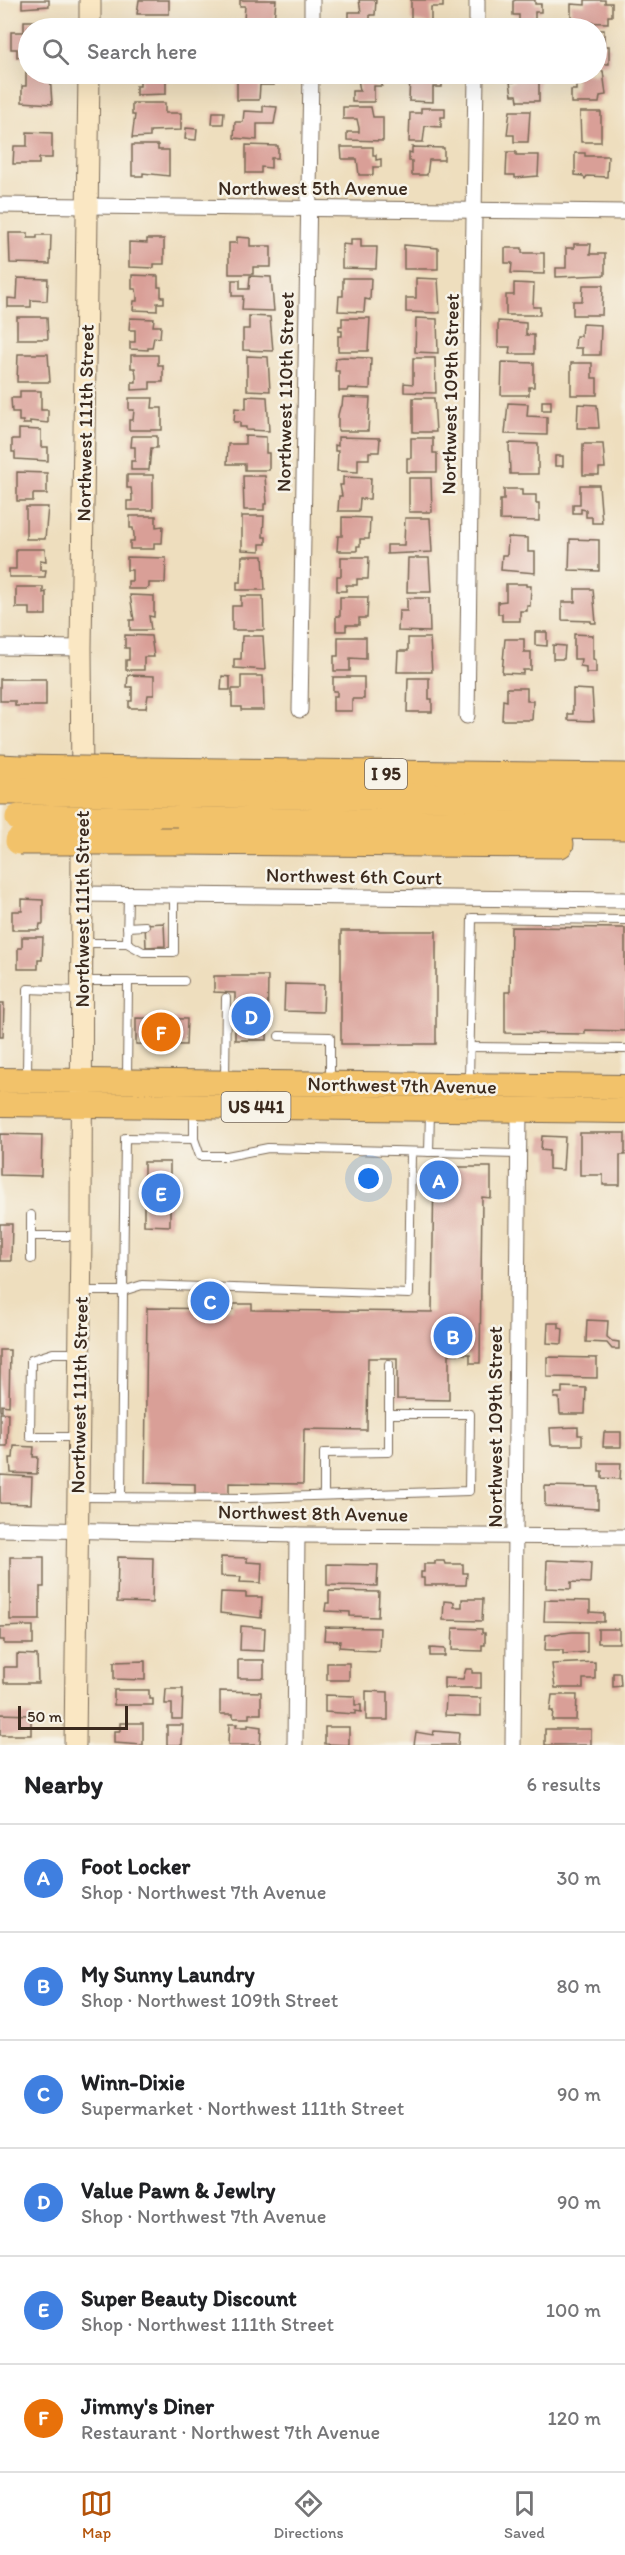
<!DOCTYPE html>
<meta charset="utf-8">
<style>
body{margin:0;font-family:Itim,sans-serif;background:#f6f6f6;color:#202124}
.scale{position:absolute;left:18px;bottom:15px;width:110px;box-sizing:border-box;padding-left:6px;border:3px solid #3b2a1e;border-top:0;font-size:16px;line-height:21px;white-space:nowrap;color:#3b2a1e;-webkit-text-stroke:4px #f7f3e8;paint-order:stroke}
.you{position:absolute;left:369px;top:1179px;width:21px;height:21px;margin:-15px;border:4px solid #fff;border-radius:50%;background:#1a73e8;box-shadow:0 0 0 9px #1a73e833}
.badge{display:grid;place-items:center;width:39px;height:39px;border-radius:50%;background:#b45309;color:#fff;font-size:20px;font-weight:700}
.pin{position:absolute;translate:-50% -50%;border:3px solid #fff;box-shadow:0 2px 6px #0006}
.list{margin:0;padding:0;list-style:none}
h2{display:flex;justify-content:space-between;align-items:center;height:78px;margin:0;padding:0 24px;font-size:26px}
h2 small{font-size:20px;font-weight:400;color:#757577}
.list li{display:grid;grid-template-columns:39px 1fr auto;gap:18px;align-items:center;box-sizing:border-box;height:108px;padding:0 24px;border-top:2px solid #e0e0e0}
.list b{display:block;font-size:22px;white-space:nowrap}
.list p{margin:0;font-size:20px;white-space:nowrap;color:#757577}
.list em{font-size:20px;font-style:normal;color:#757577}
.icon{flex:none;width:33px;height:33px;fill:none;stroke:currentColor;stroke-width:2;stroke-linecap:round;stroke-linejoin:round}
.map{position:relative;flex:none;width:625px;height:1745px;overflow:hidden}
.search{position:absolute;background:#fff;box-shadow:0 6px 24px #0002;left:18px;right:18px;top:18px;height:66px;display:flex;align-items:center;gap:15px;box-sizing:border-box;padding:0 21px;border-radius:33px;color:#757577;font-size:22px}
.sheet{height:726px;background:#fff}
nav{display:flex;justify-content:space-around;align-items:center;box-sizing:border-box;height:84px;border-top:2px solid #e0e0e0;background:#fff;font-size:16px;color:#757577}
nav a{display:grid;justify-items:center;gap:3px}
nav .on{color:#b45309}
.map>svg:first-child{display:block}
.building{fill:#d99f97}
.lines{fill:none;stroke-linecap:round;stroke-linejoin:round}
.lane-casing{stroke:#7a6956;stroke-width:10}
.street-casing{stroke:#7a6956;stroke-width:17}
.secondary-casing{stroke:#7a6956;stroke-width:23}
.primary-casing{stroke:#7a6956;stroke-width:26}
.highway-casing{stroke:#7a6956;stroke-width:29}
.lane{stroke:#fff;stroke-width:8}
.street{stroke:#fff;stroke-width:15}
.secondary{stroke:#fae7c3;stroke-width:21}
.primary{stroke:#f2c26a;stroke-width:24}
.highway{stroke:#f2c26a;stroke-width:27}
.highway-bridge-casing{stroke:#7a6956;stroke-width:29;stroke-linecap:butt}
.highway-bridge{stroke:#f2c26a;stroke-width:27}
.labels{text-anchor:middle;stroke-width:5;stroke-linejoin:round;paint-order:stroke}
.shield{fill:#f7f3e8;stroke:#73665b;stroke-width:1.5}
.shield-label{font-size:18px;font-weight:bold;fill:#3b2a1e}
.street-label{font-size:20px;fill:#3b2a1e;stroke:#f7f3e8}
</style>
<div class="map">
<svg width="625" height="1745" viewBox="0 0 625 1745">
<rect width="100%" height="100%" fill="#f7f3e8"/>
<filter id="ink" filterUnits="userSpaceOnUse"><feTurbulence type="fractalNoise" baseFrequency=".0167" numOctaves="2"/><feDisplacementMap in="SourceGraphic" scale="12" xChannelSelector="R" yChannelSelector="G"/><feConvolveMatrix kernelMatrix="1 2 1 2 8 2 1 2 1" color-interpolation-filters="sRGB"/></filter>
<filter id="wash" filterUnits="userSpaceOnUse"><feTurbulence type="fractalNoise" baseFrequency=".008" numOctaves="4" result="noise"/><feDisplacementMap in="SourceGraphic" scale="24" xChannelSelector="R" yChannelSelector="G"/><feGaussianBlur stdDeviation="1.35" result="paint"/><feColorMatrix in="noise" values="0 0 0 0 0 0 0 0 0 0 0 0 0 0 0 0 0 1.4 0 .05"/><feComposite in="paint" operator="in"/></filter>
<g filter="url(#wash)">
<rect width="100%" height="100%" fill="#eedebe"/>
<g id="blocks">
<g class="building">
<path d="M22,0H49V6L22,8Z"/>
<path d="M139,0H169V14H137Z"/>
<path d="M240,0H276L274,20H244L245,6H240Z"/>
<path d="M359,0H376L375,15H370V21L349,20V12H361Z"/>
<path d="M411,0H443V7H431V24L411,21Z"/>
<path d="M516,0H535V4H541V12H535V22H519V15H513V1Z"/>
<path d="M585,0H605V3H612V16H608V23L571,22V4L585,5Z"/>
<path d="M24,21H44V28H28V57H17V49H11V32H24Z"/>
<rect x="133" y="23" width="25" height="5"/>
<rect x="244" y="26" width="17" height="2"/>
<path d="M596,30H604V46H609V64H596Z"/>
<path d="M596,71H603L606,95L600,96L599,103H571V90H576V74H596Z"/>
<path d="M26,72L50,74L52,104L22,102V86H26Z"/>
<path d="M140,74H166V94L136,95V86H140Z"/>
<path d="M243,74H274V85H260L259,100H237V80H243Z"/>
<path d="M343,74L381,75L382,86H374V102H352V91H360L358,79H343Z"/>
<path d="M410,74H445L444,76H442V87H433V102L409,101Z"/>
<path d="M514,74H539V101H518L517,95H512L510,82H514Z"/>
<path d="M132,103H165V113H181V130L150,131V137L132,138L135,115H132Z"/>
<path d="M263,106L277,107L274,124H257V140L234,138L235,122H243L244,111L263,112Z"/>
<path d="M343,107H371L373,117H383V141L347,140V132H359V128L357,119H343Z"/>
<path d="M421,108H445V117H441V127L425,126L423,142H409L410,113H421Z"/>
<path d="M510,111H530L528,142H514V135H507Z"/>
<path d="M213,112H224L223,124H212Z"/>
<path d="M580,112H601V142H581Z"/>
<path d="M186,128L197,129L196,140L185,139Z"/>
<path d="M27,132L52,133V158H39V164H13L14,146H27Z"/>
<path d="M132,145H158V150H169V176L143,173V176H132Z"/>
<path d="M246,145L278,146V158H271V168L261,167V173H246Z"/>
<path d="M341,147H373V155H376V160L381,159V167H373V175H359L357,159H342Z"/>
<path d="M412,147L444,148V160H429L427,175H412V161H409V152L412,153Z"/>
<path d="M507,152H516V155H539L538,176L515,178V175H506Z"/>
<path d="M575,153H585V156H608L607,177L587,176L585,179L583,176L575,175Z"/>
<path d="M9,233H28V238H37V235H51L50,264L10,263Z"/>
<path d="M237,237L250,238V246H271V267H253V274H229V243H237Z"/>
<path d="M147,239H164V264H154V268L129,267V242L147,243Z"/>
<path d="M351,239H361V247H377L376,269L342,268V244L351,245Z"/>
<path d="M574,244H591L590,254H605V275L556,277V268H566V248H574Z"/>
<path d="M404,245L438,248V269H404Z"/>
<path d="M505,248H522V253H544V274L511,273L512,263H505Z"/>
<path d="M132,275L158,276V287H161V297H164V303H157V311L133,310L134,301H137V296L136,289H132Z"/>
<path d="M250,276L271,277L274,311L242,310L243,296H232V280H240V289H249Z"/>
<path d="M18,278L48,279L47,301L31,300V307H8V298L17,299Z"/>
<path d="M343,278H371L370,300L365,299L364,312L338,311L339,296H343Z"/>
<path d="M416,278L438,279L440,313L406,312V298H416Z"/>
<path d="M514,283L534,284L533,307H540V315H506V295H514Z"/>
<path d="M583,285H603L602,315H573V301H582Z"/>
<path d="M249,316L270,317L273,351L243,350V329H249Z"/>
<path d="M17,317H47L48,339H17Z"/>
<path d="M130,318L154,319L153,326H161L160,338L154,337L152,348H148V350L130,349V342H135V330H129Z"/>
<path d="M342,318H370L368,351H338V336H342V331H339V326H342Z"/>
<path d="M416,318L437,319L438,353L415,352Z"/>
<path d="M498,321L526,323V335H534V354H509L510,347H498Z"/>
<path d="M582,324L601,325L600,355H582V348H575L576,336H581Z"/>
<path d="M18,354H48L50,382H17Z"/>
<path d="M131,355H158V365H163V382H150V389L132,390V382H136V376L135,368H131Z"/>
<path d="M247,356L268,357L270,391L247,390Z"/>
<path d="M343,357L371,358L370,389L348,388L347,391H339V371H335L336,358Z"/>
<path d="M413,358H435L436,393L404,392V383L413,384Z"/>
<path d="M502,362L534,363V387H529V395H501Z"/>
<path d="M571,363H592V378H597V395H571Z"/>
<path d="M20,391H41V410H48V423L30,421V424H23V421H19V412H12L11,398H20Z"/>
<path d="M246,396L267,397L269,431L246,430V427H240V422H234L235,408L246,409Z"/>
<path d="M343,397L370,398L368,431H338V415L340,407L342,406Z"/>
<path d="M129,398H153L152,408H162V430H129V420H133L134,410H129Z"/>
<path d="M413,398H434L436,432H413Z"/>
<rect x="542" y="401" width="9" height="9"/>
<path d="M508,403L528,404L527,416L547,417V435L505,434Z"/>
<path d="M578,404L597,405L599,428H577Z"/>
<path d="M19,429L41,430V447H48V461L15,459V452H12V439H19Z"/>
<path d="M132,436H157V448H151L149,470H131V461H135V447H131Z"/>
<path d="M245,436L266,437V453H269V470H245V464H227L228,444H245Z"/>
<path d="M338,437L380,438L379,452H369V459H358V472L337,471L338,451H335V445L338,446Z"/>
<path d="M411,438H433V453H437V472H407V458H411Z"/>
<path d="M509,443L538,444V474H510Z"/>
<path d="M583,444H603L605,468H599V475H583Z"/>
<rect x="555" y="456" width="8" height="10"/>
<path d="M17,472L47,473V494H33V501H17Z"/>
<path d="M127,475H153V510H127V501H132V496L131,488H127Z"/>
<path d="M243,476H265L267,504H264V510H244Z"/>
<path d="M343,477L371,478L370,499H360L359,511H338L339,496H342L340,485H343Z"/>
<path d="M409,478H431L432,512H409Z"/>
<path d="M580,485H599L602,523H592V517H586V510L581,509V513H573V504H580Z"/>
<path d="M504,489H522V495H536V503H539V521L500,520V500H504Z"/>
<path d="M26,507H48L45,539H26Z"/>
<path d="M130,516H156V527L163,526L162,543H154V549H130V541H134V535L133,528H130Z"/>
<path d="M242,516H264L263,537H266V544H260V551L242,550Z"/>
<path d="M342,517L370,518L369,539H360V546H357V551H337L338,536H342Z"/>
<path d="M405,518H430L432,552L387,554V545H404Z"/>
<path d="M508,537L528,538V552H535V573L501,570L502,555H507Z"/>
<path d="M570,539L599,540V571L569,570Z"/>
<path d="M16,549H45L46,561L40,560V570H46L45,577H9V569H16Z"/>
<path d="M242,556H263L265,590H237V582H241Z"/>
<path d="M127,557L166,558L165,583H149V587L146,589H128V581H132V570H127Z"/>
<path d="M341,557H369L368,579H357V585H346V591H337V576H341Z"/>
<path d="M408,558H429L431,592H407Z"/>
<path d="M506,584H526V586H531L530,606H527V611H520V621H502V614H498V602L506,601Z"/>
<path d="M16,587H43V593L46,592V615H30V608H16Z"/>
<path d="M575,589H593L596,623H591V621L562,620V602H575Z"/>
<path d="M130,595L154,596V617L149,616L151,630H130V620H134Z"/>
<path d="M241,596H263L264,630H232V606H241Z"/>
<path d="M340,597H368L367,618H359V625H346V631H336V616H340Z"/>
<path d="M407,598H429L430,632L398,631L399,611H407Z"/>
<path d="M535,632H547V646L535,645Z"/>
<path d="M574,634L593,635V659L596,660V673H586V667L580,666L581,659H574Z"/>
<path d="M125,635L151,636L154,657H144V670H126V660H129V648H125Z"/>
<path d="M242,636H263L265,670L234,668V659H241Z"/>
<path d="M338,637H366V659L350,658V671H334V656H338Z"/>
<path d="M408,638H430L432,672H397L398,651H408Z"/>
<path d="M505,639H524V652H531V670H523V674L502,673Z"/>
<path d="M553,645L565,646L564,659H553Z"/>
<path d="M128,675L154,676V695H148L146,708H129V701H132V687H127Z"/>
<path d="M222,676L230,677V690H221Z"/>
<path d="M241,676H263L264,710H241V707H232V689H241Z"/>
<path d="M333,677H364V699H352V711H333V696H337V691H333Z"/>
<path d="M408,678H429V699H432V712H407Z"/>
<path d="M0,679H46V706H15V701H0Z"/>
<path d="M507,688H527V701H533L532,720H502L503,700L507,701Z"/>
<path d="M573,689L592,690L594,721L568,720V714H573Z"/>
<path d="M22,899L43,900V924H40L39,930H12V911H22Z"/>
<path d="M164,923L165,946L146,947L145,924Z"/>
<path d="M511,927L625,928V1031L585,1030V1034L505,1033V992H510Z"/>
<rect x="341" y="931" width="95" height="113"/>
<path d="M22,937H43L42,960H38V969H18V948H22Z"/>
<path d="M214,976H268L267,1040H235V993L214,992Z"/>
<path d="M285,984L324,985L323,1012L284,1011Z"/>
<path d="M0,1003H4L3,1037H0Z"/>
<path d="M136,1018L187,1019L186,1045L136,1044Z"/>
<path d="M580,1133H625V1155H620V1185H603V1175H580Z"/>
<path d="M0,1134L42,1135L41,1176L0,1175Z"/>
<path d="M542,1136L565,1137L563,1170L549,1169V1151L541,1150Z"/>
<path d="M144,1162H170V1226L144,1225Z"/>
<path d="M434,1167H491V1198L482,1197L480,1363H470V1354H449V1400L397,1399V1358H368L367,1430L304,1429L303,1484L229,1483V1494H195V1484L145,1483L147,1308L233,1309V1304H252V1310L432,1312Z"/>
<path d="M0,1224H12L11,1261H0Z"/>
<path d="M587,1320L608,1321L607,1337L612,1341L619,1342V1349H612L607,1343L586,1342Z"/>
<path d="M548,1323H559V1328L563,1329L562,1344L547,1343Z"/>
<path d="M0,1350H10L9,1406L2,1405V1411H0Z"/>
<path d="M547,1357L597,1358V1378L547,1377Z"/>
<path d="M562,1387L586,1388L585,1414H560L559,1398H554L555,1393H562Z"/>
<path d="M0,1413H8L7,1446H0Z"/>
<path d="M578,1427V1435H582V1445H551L550,1428Z"/>
<path d="M604,1432H621V1447H603Z"/>
<path d="M14,1446L34,1447L33,1457H38L37,1474L11,1473L10,1458H13Z"/>
<path d="M599,1463H621L620,1479L602,1478V1471H599Z"/>
<path d="M0,1475L32,1477L31,1504L0,1503Z"/>
<path d="M545,1486L598,1487V1509L545,1506Z"/>
<path d="M10,1557H44V1587H40V1620H10Z"/>
<path d="M118,1557L153,1558L152,1603L117,1602Z"/>
<path d="M221,1557L247,1558V1562L262,1563L261,1583L240,1582L241,1577L221,1576Z"/>
<path d="M547,1560L591,1562L590,1583L571,1582V1589L546,1588Z"/>
<path d="M435,1561H444L445,1564H463V1573H467L466,1585H424V1578H421V1572H424V1564H435Z"/>
<path d="M327,1564L378,1565L377,1586L327,1585Z"/>
<path d="M329,1591L379,1592L378,1617L350,1616V1612L325,1611L326,1603H329Z"/>
<path d="M221,1592L246,1593V1597H262L261,1618L220,1613Z"/>
<path d="M462,1599H483L482,1621L443,1620L444,1601L454,1602V1607H462Z"/>
<path d="M545,1600L590,1601V1612L604,1613V1622L544,1621Z"/>
<path d="M27,1626H33V1644H4V1640H0V1627Z"/>
<path d="M241,1626L265,1628L264,1651L240,1650Z"/>
<path d="M325,1627L380,1628L379,1651L353,1650L352,1648L339,1647L340,1641L324,1640Z"/>
<path d="M453,1628L482,1629V1633H485V1645H482V1651L452,1650Z"/>
<rect x="598" y="1629" width="21" height="14"/>
<path d="M572,1632H587V1652L563,1654V1650H545L546,1635Z"/>
<path d="M430,1648L445,1649V1656H430Z"/>
<path d="M17,1654L37,1655L38,1683H4V1667H17Z"/>
<rect x="238" y="1660" width="26" height="18"/>
<path d="M145,1661V1680L114,1679V1662Z"/>
<path d="M595,1662V1679H583V1688H555L552,1664Z"/>
<rect x="327" y="1663" width="22" height="17"/>
<path d="M466,1669H472V1673H481V1688H444V1678L463,1679Z"/>
<path d="M613,1673H620L621,1686L613,1687Z"/>
<path d="M166,1689H183L182,1719H172V1704H165Z"/>
<path d="M114,1690H149V1699H153V1705H114Z"/>
<path d="M220,1691L261,1692V1714H249V1718H233V1714H220Z"/>
<path d="M366,1691L388,1692V1720H366Z"/>
<path d="M325,1695L355,1696V1705H361V1712L355,1711V1714L325,1712Z"/>
<path d="M552,1695H577L576,1720H552L553,1711H550Z"/>
<path d="M446,1697L481,1698V1716L445,1715Z"/>
<path d="M0,1714L31,1715V1735H0Z"/>
<path d="M120,1723H143V1745L114,1743V1731H120Z"/>
<path d="M229,1724H237L236,1727H248V1725L261,1727L260,1745H228Z"/>
<path d="M167,1725H183L182,1745H167Z"/>
<path d="M325,1727H349V1745L325,1744Z"/>
<rect x="545" y="1729" width="46" height="16"/>
<path d="M434,1731L459,1733L458,1745H414L416,1732L433,1735Z"/>
</g>
</g>
</g>
<g filter="url(#ink)">
<use href="#blocks" fill-opacity="0" stroke="#7a6956" stroke-width="1.5"/>
<g class="lines">
<defs>
<g id="lane">
<path d="M127,927L145,926"/>
<path d="M84,943H127L143,952H174V895"/>
<path d="M127,943L128,895"/>
<path d="M84,981H184"/>
<path d="M279,1036L330,1037V1079"/>
<path d="M470,1047L625,1049"/>
<path d="M27,1076L28,989L79,991"/>
<path d="M127,1077L128,982"/>
<path d="M225,1079L226,998"/>
<path d="M469,1081L472,918L625,920"/>
<path d="M194,1111V1139L200,1156H227L268,1148L518,1154"/>
<path d="M194,1139L125,1138L123,1291L142,1285L409,1294L411,1152"/>
<path d="M429,1152L430,1112"/>
<path d="M31,1236H80"/>
<path d="M31,1259V1215"/>
<path d="M82,1291H123L121,1497"/>
<path d="M77,1437H30L31,1360L53,1353H78"/>
<path d="M324,1495V1453L389,1452V1364"/>
<path d="M79,1497L249,1498L469,1491L470,1414H389"/>
</g>
<g id="street">
<path d="M312,28V0"/>
<path d="M477,28V0"/>
<path d="M0,205L625,212"/>
<path d="M0,647L81,648"/>
<path d="M300,710L311,74"/>
<path d="M467,716L476,74"/>
<path d="M82,894L625,900"/>
<path d="M0,1529L297,1535L625,1537"/>
<path d="M295,1745L297,1535"/>
<path d="M513,1745L519,1110"/>
</g>
<g id="secondary">
<path d="M90,28V0"/>
<path d="M82,784L81,648L89,74"/>
<path d="M75,1745L81,1236L82,827"/>
</g>
<g id="primary">
<path d="M0,1080L625,1087"/>
<path d="M0,1104L625,1111"/>
</g>
<g id="highway">
<path d="M0,768L20,769"/>
<path d="M147,771L625,777"/>
<path d="M0,791H20"/>
<path d="M147,793L625,800"/>
<path d="M147,820L625,826"/>
<path d="M177,841L560,844"/>
</g>
</defs>
<use href="#lane" class="lane-casing"/>
<use href="#street" class="street-casing"/>
<use href="#secondary" class="secondary-casing"/>
<use href="#primary" class="primary-casing"/>
<use href="#highway" class="highway-casing"/>
<use href="#lane" class="lane"/>
<use href="#street" class="street"/>
<use href="#secondary" class="secondary"/>
<use href="#primary" class="primary"/>
<use href="#highway" class="highway"/>
<defs>
<g id="highway-bridge">
<path d="M20,769L147,771"/>
<path d="M20,791L147,793"/>
<path d="M19,818L147,820"/>
<path d="M19,841H177"/>
</g>
</defs>
<use href="#highway-bridge" class="highway-bridge-casing"/>
<use href="#highway-bridge" class="highway-bridge"/>
</g>
</g>
<g class="labels">
<g class="shield">
<rect x="365" y="759" width="42" height="30" rx="4.5"/>
<rect x="221.5" y="1092" width="69" height="30" rx="4.5"/>
</g>
<g class="shield-label">
<text x="386" y="780">I 95</text>
<text x="256" y="1113">US 441</text>
</g>
<g class="street-label">
<text x="313" y="195">Northwest 5th Avenue</text>
<text transform="translate(285 392) rotate(-89)" y="7">Northwest 110th Street</text>
<text transform="translate(450 394) rotate(-89)" y="7">Northwest 109th Street</text>
<text transform="translate(85 423) rotate(-89)" y="7">Northwest 111th Street</text>
<text transform="translate(354 876) rotate(1)" y="7">Northwest 6th Court</text>
<text transform="translate(82 909) rotate(-90)" y="7">Northwest 111th Street</text>
<text transform="translate(402 1085) rotate(1)" y="7">Northwest 7th Avenue</text>
<text transform="translate(79 1395) rotate(-89)" y="7">Northwest 111th Street</text>
<text transform="translate(495 1427) rotate(-90)" y="7">Northwest 109th Street</text>
<text transform="translate(313 1513) rotate(1)" y="7">Northwest 8th Avenue</text>
</g>
</g>
</svg>
<div class="scale">50 m</div>
<div class="you"></div>
<div class="pin badge" style="left:439px;top:1180px;background:#3f7fe0">A</div>
<div class="pin badge" style="left:453px;top:1336px;background:#3f7fe0">B</div>
<div class="pin badge" style="left:210px;top:1301px;background:#3f7fe0">C</div>
<div class="pin badge" style="left:251px;top:1016px;background:#3f7fe0">D</div>
<div class="pin badge" style="left:161px;top:1193px;background:#3f7fe0">E</div>
<div class="pin badge" style="left:161px;top:1032px;background:#e8710a">F</div>
<div class="search"><svg class="icon" aria-label="search" viewBox="0 0 24 24"><circle cx="10" cy="10" r="6"/><path d="M15 15l6 6"/></svg>Search here</div>
</div>
<section class="sheet">
<h2>Nearby<small>6 results</small></h2>
<ul class="list">
<li><span class="badge" style="background:#3f7fe0">A</span><div><b>Foot Locker</b><p>Shop · Northwest 7th Avenue</p></div><em>30 m</em></li>
<li><span class="badge" style="background:#3f7fe0">B</span><div><b>My Sunny Laundry</b><p>Shop · Northwest 109th Street</p></div><em>80 m</em></li>
<li><span class="badge" style="background:#3f7fe0">C</span><div><b>Winn-Dixie</b><p>Supermarket · Northwest 111th Street</p></div><em>90 m</em></li>
<li><span class="badge" style="background:#3f7fe0">D</span><div><b>Value Pawn &amp; Jewlry</b><p>Shop · Northwest 7th Avenue</p></div><em>90 m</em></li>
<li><span class="badge" style="background:#3f7fe0">E</span><div><b>Super Beauty Discount</b><p>Shop · Northwest 111th Street</p></div><em>100 m</em></li>
<li><span class="badge" style="background:#e8710a">F</span><div><b>Jimmy's Diner</b><p>Restaurant · Northwest 7th Avenue</p></div><em>120 m</em></li>
</ul>
</section>
<nav>
<a class="on"><svg class="icon" aria-label="map" viewBox="0 0 24 24"><path d="M3 6l6-2 6 2 6-2v14l-6 2-6-2-6 2zM9 4v14M15 6v14"/></svg>Map</a>
<a><svg class="icon" aria-label="directions" viewBox="0 0 24 24"><path d="M12 3l9 9-9 9-9-9zM9 14v-3h6M13 9l2 2-2 2"/></svg>Directions</a>
<a><svg class="icon" aria-label="saved" viewBox="0 0 24 24"><path d="M7 4h10v16l-5-4-5 4z"/></svg>Saved</a>
</nav>
